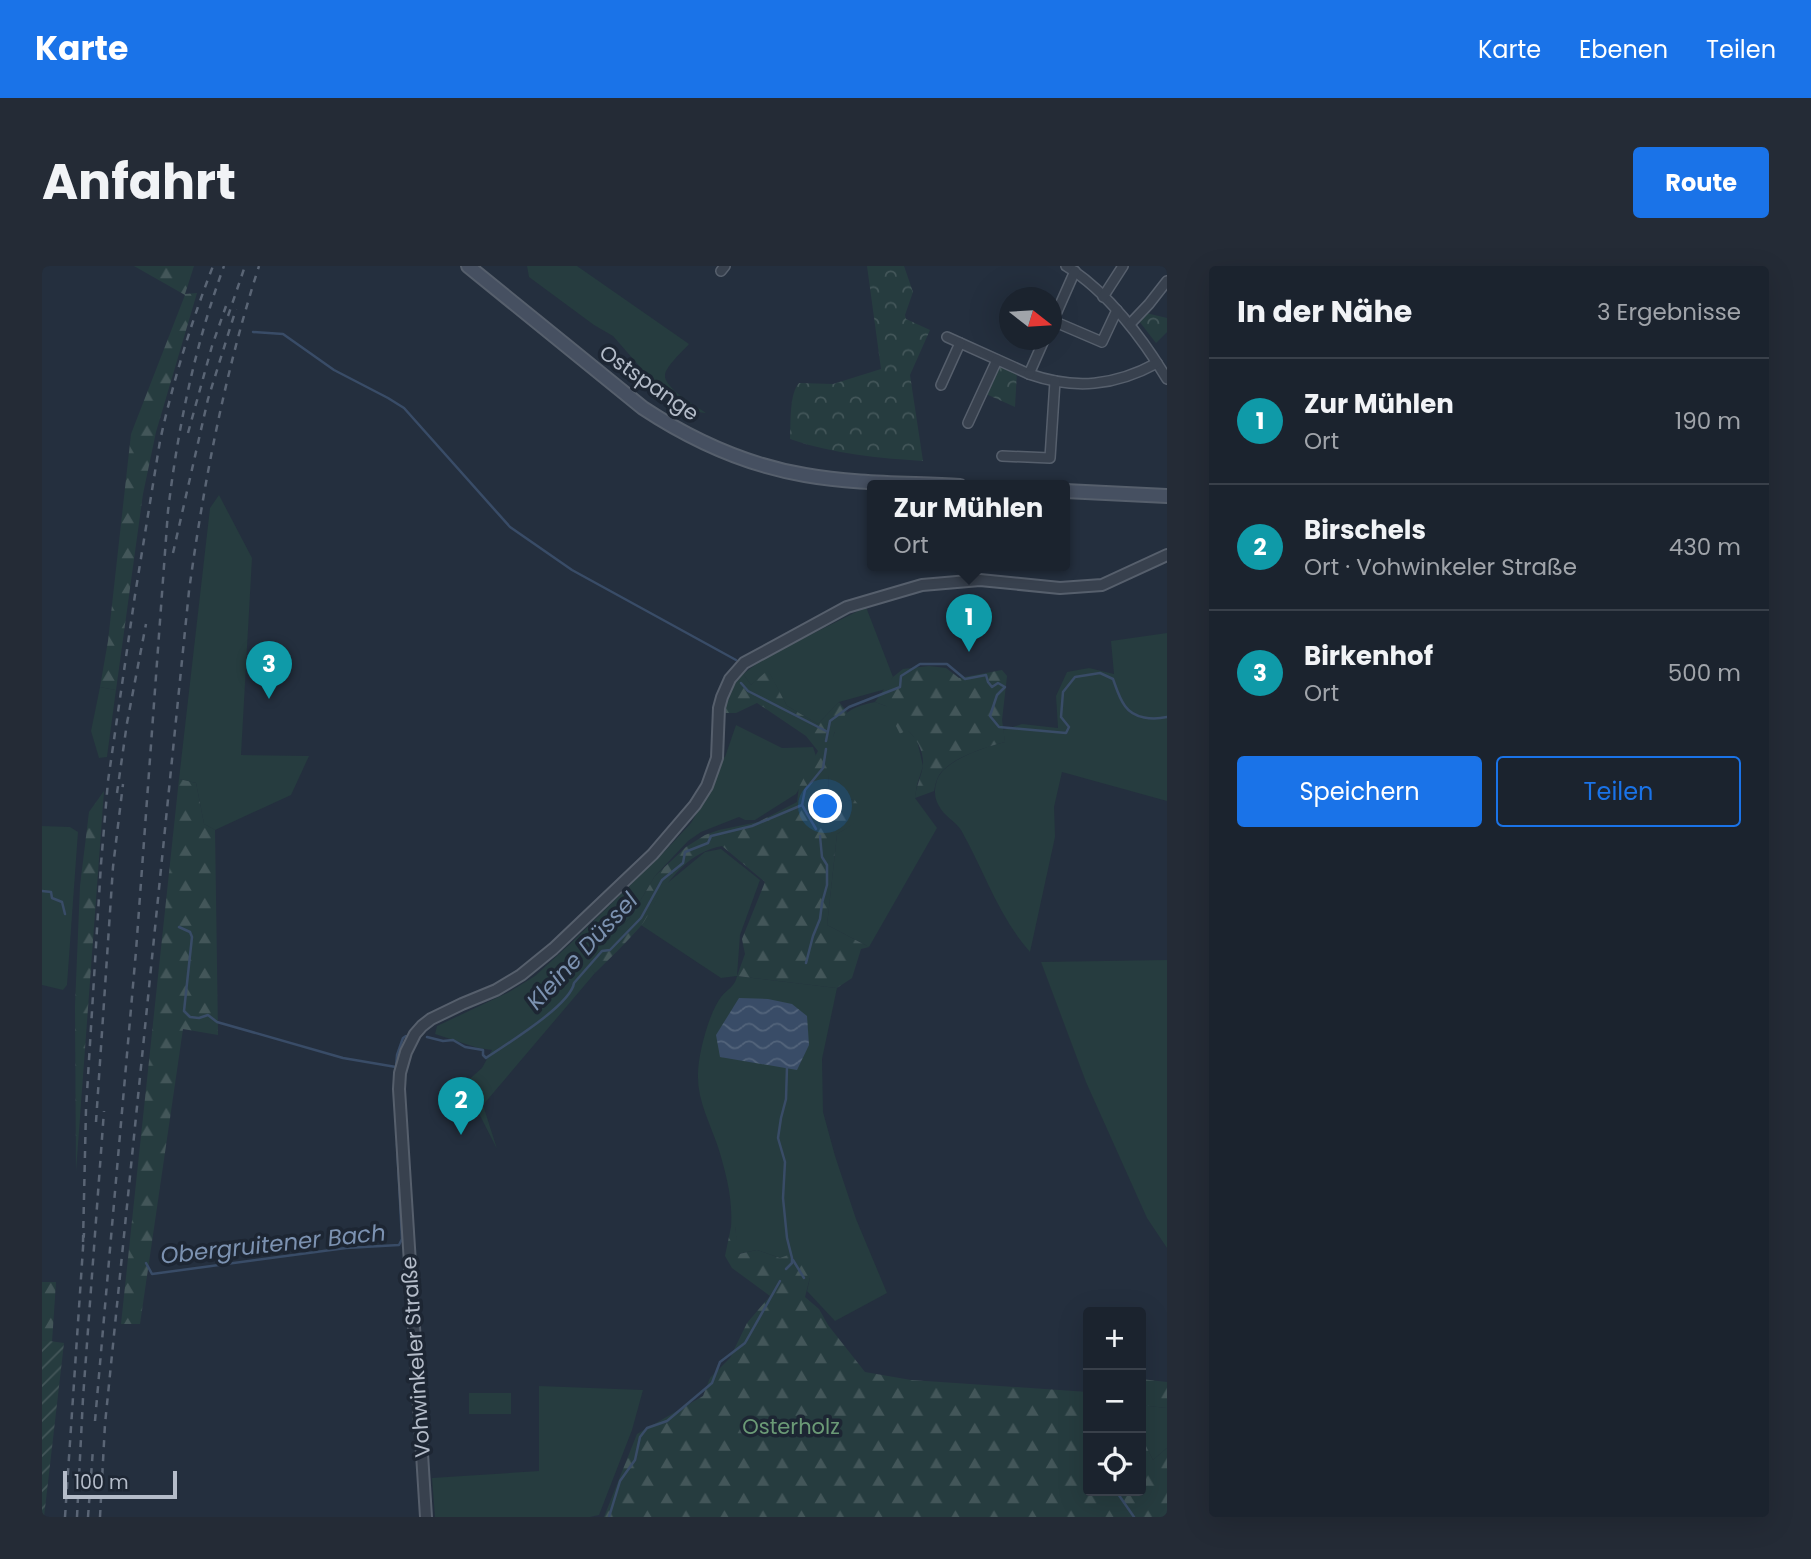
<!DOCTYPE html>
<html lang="de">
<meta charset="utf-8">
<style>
body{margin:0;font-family:Poppins,sans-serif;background:#242b36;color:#f1f3f6}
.controls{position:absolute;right:21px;bottom:21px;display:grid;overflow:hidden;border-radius:7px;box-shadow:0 7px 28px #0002}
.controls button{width:63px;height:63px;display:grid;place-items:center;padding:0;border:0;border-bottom:2px solid #39404a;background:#1b232e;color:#f1f3f6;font:35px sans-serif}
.compass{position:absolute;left:957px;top:21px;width:63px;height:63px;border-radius:50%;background:#1b232e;box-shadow:0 7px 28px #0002;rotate:107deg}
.scale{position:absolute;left:21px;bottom:18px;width:114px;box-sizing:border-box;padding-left:7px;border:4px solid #b4bcc9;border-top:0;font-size:19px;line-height:24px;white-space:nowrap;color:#b4bcc9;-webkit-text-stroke:5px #1d2633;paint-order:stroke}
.you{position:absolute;left:784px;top:541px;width:24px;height:24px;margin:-18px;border:5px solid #fff;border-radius:50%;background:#1a73e8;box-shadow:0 0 0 10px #1a73e833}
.badge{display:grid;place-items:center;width:46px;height:46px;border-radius:50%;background:#1a73e8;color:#fff;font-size:23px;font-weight:700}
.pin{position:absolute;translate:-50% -58px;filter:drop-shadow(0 2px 4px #0008)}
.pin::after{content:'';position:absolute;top:37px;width:24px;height:21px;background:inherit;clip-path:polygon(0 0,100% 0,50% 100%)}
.popup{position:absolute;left:825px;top:214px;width:203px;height:91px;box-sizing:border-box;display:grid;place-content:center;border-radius:7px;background:#1b232e;filter:drop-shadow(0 2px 5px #0005);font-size:23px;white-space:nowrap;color:#a0a4aa}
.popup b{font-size:26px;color:#f1f3f6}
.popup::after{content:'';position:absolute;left:50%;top:100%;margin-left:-14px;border:14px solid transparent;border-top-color:#1b232e}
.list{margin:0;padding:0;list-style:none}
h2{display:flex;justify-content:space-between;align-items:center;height:91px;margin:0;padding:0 28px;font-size:30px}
h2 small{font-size:23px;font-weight:400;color:#a0a4aa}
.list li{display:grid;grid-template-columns:46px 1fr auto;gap:21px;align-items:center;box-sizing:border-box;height:126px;padding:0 28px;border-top:2px solid #39404a}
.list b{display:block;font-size:26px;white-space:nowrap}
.list p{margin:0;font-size:23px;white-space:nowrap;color:#a0a4aa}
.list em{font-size:23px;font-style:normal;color:#a0a4aa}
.actions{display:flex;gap:14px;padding:21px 28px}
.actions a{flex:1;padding:16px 0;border:2px solid #1a73e8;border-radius:7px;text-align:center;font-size:24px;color:#1a73e8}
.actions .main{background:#1a73e8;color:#fff}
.icon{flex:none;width:38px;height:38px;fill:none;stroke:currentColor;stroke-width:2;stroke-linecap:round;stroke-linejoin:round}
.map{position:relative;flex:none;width:1125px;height:1251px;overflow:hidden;border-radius:7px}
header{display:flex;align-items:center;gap:42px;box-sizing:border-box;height:98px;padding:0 35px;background:#1a73e8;color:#fff}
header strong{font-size:33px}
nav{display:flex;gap:38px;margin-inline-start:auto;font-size:24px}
.intro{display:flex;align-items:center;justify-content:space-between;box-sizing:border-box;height:168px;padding:0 42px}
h1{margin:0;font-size:49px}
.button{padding:18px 32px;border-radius:7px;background:#1a73e8;color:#fff;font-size:24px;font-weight:700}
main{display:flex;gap:42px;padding:0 42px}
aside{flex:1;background:#1b232e;border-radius:7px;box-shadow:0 7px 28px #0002}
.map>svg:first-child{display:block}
.grass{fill:#263c3f}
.forest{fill:url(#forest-firs)}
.park{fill:url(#park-crowns)}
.garden{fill:url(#garden-furrows)}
.water{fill:url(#water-waves)}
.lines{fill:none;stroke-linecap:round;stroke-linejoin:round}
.stream{stroke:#394c67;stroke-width:2.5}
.minor-casing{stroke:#565f6c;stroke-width:12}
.tertiary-casing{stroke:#565f6c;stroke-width:14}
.secondary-casing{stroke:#565f6c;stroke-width:16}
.minor{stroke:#38414e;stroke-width:9}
.tertiary{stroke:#38414e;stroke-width:10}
.secondary{stroke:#465061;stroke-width:12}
.rail{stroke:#5a6575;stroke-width:2.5;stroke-dasharray:7 7;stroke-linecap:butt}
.labels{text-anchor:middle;stroke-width:7;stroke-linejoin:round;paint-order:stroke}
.street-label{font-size:21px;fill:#b4bcc9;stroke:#1d2633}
.park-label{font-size:21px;fill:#6b9a76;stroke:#1d2633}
.water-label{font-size:23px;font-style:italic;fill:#7c92b1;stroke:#1d2633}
</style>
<header>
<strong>Karte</strong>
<nav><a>Karte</a><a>Ebenen</a><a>Teilen</a></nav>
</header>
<div class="intro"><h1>Anfahrt</h1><a class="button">Route</a></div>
<main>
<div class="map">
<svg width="1125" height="1251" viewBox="0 0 1125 1251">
<defs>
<pattern id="forest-firs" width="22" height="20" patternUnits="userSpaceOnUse" patternTransform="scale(1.75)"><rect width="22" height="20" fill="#263c3f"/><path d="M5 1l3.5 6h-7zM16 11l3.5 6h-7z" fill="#435659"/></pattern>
<pattern id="park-crowns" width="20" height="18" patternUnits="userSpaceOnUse" patternTransform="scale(1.75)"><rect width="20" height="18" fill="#263c3f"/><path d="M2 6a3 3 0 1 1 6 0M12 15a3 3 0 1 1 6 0" fill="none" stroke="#435659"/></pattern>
<pattern id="garden-furrows" width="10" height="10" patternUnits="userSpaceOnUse" patternTransform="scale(1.75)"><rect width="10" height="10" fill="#263c3f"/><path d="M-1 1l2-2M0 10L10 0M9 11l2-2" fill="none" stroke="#435659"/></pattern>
<pattern id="water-waves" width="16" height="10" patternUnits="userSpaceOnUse" patternTransform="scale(1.75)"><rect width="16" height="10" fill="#394c67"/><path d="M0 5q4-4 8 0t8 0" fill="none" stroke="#53647b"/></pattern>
</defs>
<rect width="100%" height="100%" fill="#242f3e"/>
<g class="grass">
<path d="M485,0H535L647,78C641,85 624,100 623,109C621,121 654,140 664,147L655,146L631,133L605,109L571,70L552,59L487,11Z"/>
<path d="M177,229L210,292L199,489L267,490L249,529L173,564L162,558L154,517L137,513L168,242Z"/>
<path d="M824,341L851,411L844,423L797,436L776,458L745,440L726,405L709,419L701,408L722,392Z"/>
<path d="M1125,367V535L1020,506L1012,541L1013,571L988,686C956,650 942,604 919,564C913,555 902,550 897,540C892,532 892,523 895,514C902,494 943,481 963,476L961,464L980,458L1016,462L1014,430L1025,406L1047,402L1072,408L1069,375Z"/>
<path d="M58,421L74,424L65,491L57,492L49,465Z"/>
<path d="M833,436L844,440L875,474L881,500L875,519L873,532L895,562L827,681L785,659L795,568L812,557V533L787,542C786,516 783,463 806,446C814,440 824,438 833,436Z"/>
<path d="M694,459L740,482L771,481L775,493L754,528L713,554H703L697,551L659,566L646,575L613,610L588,652L546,697L553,707L441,839L455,883L422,818L440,802L450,784L436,782L393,768L395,760L467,726L493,710L528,678L622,586L649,557L670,521L679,492L683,491Z"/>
<path d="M0,560L28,561L36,566L25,719L21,724L0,719Z"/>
<path d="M679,583L718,614L698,669L695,710L795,722L780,793L781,846L793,890L814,953L845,1027L793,1055L765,1025L768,1011L738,992L715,984L696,988L693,961H689C691,933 684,907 676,881C668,857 655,834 656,808C656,788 667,747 679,731C685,723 693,721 695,710L679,712L599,659L623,619L663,586Z"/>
<path d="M1125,694V982L1105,952L1044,816L999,696Z"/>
<path d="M497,1120L601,1124L590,1164L557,1249L548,1251H393L390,1212L497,1205Z"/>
<rect x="427" y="1127" width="42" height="21"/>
<path d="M1099,1139L1125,1142V1182L1111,1194L1099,1170Z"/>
</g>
<g class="forest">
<path d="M92,0H152L143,28L155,27L114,166L101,228L74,424L58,421L66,375L89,168L143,29Z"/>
<path d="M887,400L904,402L917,412L960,404L965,410L960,454L963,476C944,481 908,492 897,509C894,514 893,520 892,525L873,532C874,520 880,509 881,499C882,487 875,471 865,464L858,468L844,440L833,436L851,411L861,403Z"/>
<path d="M726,404L745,440L776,458L797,436L805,446L792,467L786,516L787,541L812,533L817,540L813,557L795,568L785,659L827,681L819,683L810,712L795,722L695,710L703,688L700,673L723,616L680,580C648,586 629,610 612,638C608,645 604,654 598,661C584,677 568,692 553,707L545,697L588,652L613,610L644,581L663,569L677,564L716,556L755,536L757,521L776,485L764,470L715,437L694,447H681L691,418L701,408L709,419Z"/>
<path d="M137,513L154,517L162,558L173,564L176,769L141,763L98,1058H79Z"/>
<path d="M62,525L34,905L33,740L38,620L47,546Z"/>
<path d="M689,961H693L697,988L715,984L738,992L757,985L768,1011L763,1031L777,1043L786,1059L823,1106L869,1114L1046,1126V1225H1099V1170L1111,1194L1125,1182V1251H562L595,1168L661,1130L668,1112L688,1092L705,1057L728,1030L690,1002L683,990Z"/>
<path d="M0,1016H14L10,1076L0,1074Z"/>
<path d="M1099,1113L1125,1116V1142L1099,1139Z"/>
</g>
<g class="park">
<path d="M825,0H862L871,26L863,49L864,53L888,64L868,109L881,195C836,192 791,188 748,173C749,158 747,128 757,117L791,118L839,103Z"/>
<path d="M1104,47L1125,52V66L1114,77L1097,55Z"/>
<path d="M961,100L975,106L973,141L944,128L956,101Z"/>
</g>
<path class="garden" d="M0,1074L22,1077L2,1251H0Z"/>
<path class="water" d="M697,732L726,733L750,738L765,750L767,779L755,804L678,791L674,769Z"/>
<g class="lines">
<g class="stream">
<path d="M211,66L241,68L292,104L346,132L362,142L468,261L530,304L694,394"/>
<path d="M699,417L706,425L784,465"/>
<path d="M784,475L788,455L807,441L858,421L859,410L878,398H905L923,413L944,409L946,416L950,421L956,417L963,421L955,429L948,450L957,461L1024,467L1027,461L1019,451L1021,426L1033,411L1058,407L1071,413C1074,421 1077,432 1083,440C1092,453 1111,454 1125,451"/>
<path d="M760,539L774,563"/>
<path d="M0,625L9,626L10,632L20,636L23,648"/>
<path d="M137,661L148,666L150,671L142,745L148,751L157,752L166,749L175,756L301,792L354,801L355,789L361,772L364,770"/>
<path d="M764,697L771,670L778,653L780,637L785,619V599L780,591L778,570"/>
<path d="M385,771L401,775L411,774L423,781L441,784V789L444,792C463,779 529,739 532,717L560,685L568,684L599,652L620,614L641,597L643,586L666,577L669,570L710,560L760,539L763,524L781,502L784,483"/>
<path d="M751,994L762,1012"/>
<path d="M104,997L110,1008L304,982L357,979L360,973L355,878"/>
<path d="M744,1003L750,997V992L745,972L741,932L743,896L736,872L739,852L744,833L745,801"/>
<path d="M1074,1225L1092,1251"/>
<path d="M567,1251L578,1215L593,1194L598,1171L605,1162L625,1155L670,1117L678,1096L703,1077L738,1015"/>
</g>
<defs>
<g id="minor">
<path d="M1024,0C1065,25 1101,73 1125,113"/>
<path d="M679,5L683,0"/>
<path d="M1061,31L1081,0"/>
<path d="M1011,55L1060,76L1075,44"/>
<path d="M1010,57L1033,5"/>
<path d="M1088,58L1107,38L1125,15"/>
<path d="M905,71L987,108C1033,124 1073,120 1115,97"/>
<path d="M987,108L1002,74"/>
<path d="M899,119L918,77"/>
<path d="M926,157L955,94"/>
<path d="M960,190L1008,192L1013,115"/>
</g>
<path id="tertiary" d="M384,1251L357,823L358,807L364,786L373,768L380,760L389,753L420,738L454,724L479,709L511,683L611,588L653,539L665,520L675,492L677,442L680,431L688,413L702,397L805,341L880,319L938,314L1018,322L1060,319L1125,289"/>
<g id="secondary">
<path d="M426,0L601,142C651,175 704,199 763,209C814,218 867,217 918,220"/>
<path d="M1023,225L1125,230"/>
</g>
</defs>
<use href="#minor" class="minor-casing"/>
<use href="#tertiary" class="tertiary-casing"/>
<use href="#secondary" class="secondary-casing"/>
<use href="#minor" class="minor"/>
<use href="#tertiary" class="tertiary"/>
<use href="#secondary" class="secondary"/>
<g class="rail">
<path d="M186,50L203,0"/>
<path d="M146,167L170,80L184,40"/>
<path d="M131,287L166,133L194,43"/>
<path d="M75,527L85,457L104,358"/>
<path d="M54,856L71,601L81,518"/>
<path d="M41,976L44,843L59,598L66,515L93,329L118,175C131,115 149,57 171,0"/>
<path d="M53,1155L94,685L126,245C136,161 153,79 182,0"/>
<path d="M23,1251L42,967"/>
<path d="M35,1251L41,1132L62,845"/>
<path d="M46,1251L51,1183"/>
<path d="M58,1251L63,1158L147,325C162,215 183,106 217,0"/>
</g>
</g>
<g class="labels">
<g class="street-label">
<text transform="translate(607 117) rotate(35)" y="7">Ostspange</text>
<text transform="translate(374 1091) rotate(-94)" y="7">Vohwinkeler Straße</text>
</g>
<g class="park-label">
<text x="749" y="1168">Osterholz</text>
</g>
<g class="water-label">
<text transform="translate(540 685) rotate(-47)" y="8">Kleine Düssel</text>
<text transform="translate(231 978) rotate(-6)" y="8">Obergruitener Bach</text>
</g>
</g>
</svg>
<div class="controls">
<button>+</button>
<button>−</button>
<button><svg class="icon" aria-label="locate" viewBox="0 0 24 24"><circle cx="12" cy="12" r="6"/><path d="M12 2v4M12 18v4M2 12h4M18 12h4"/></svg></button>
</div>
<svg class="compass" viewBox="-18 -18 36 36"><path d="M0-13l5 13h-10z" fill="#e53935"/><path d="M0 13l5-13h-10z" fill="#a0a4aa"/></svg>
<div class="scale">100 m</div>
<div class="you"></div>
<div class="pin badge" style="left:927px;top:386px;background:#0f9aa8">1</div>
<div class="popup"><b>Zur Mühlen</b>Ort</div>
<div class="pin badge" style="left:419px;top:869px;background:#0f9aa8">2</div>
<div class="pin badge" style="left:227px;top:433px;background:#0f9aa8">3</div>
</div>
<aside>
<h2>In der Nähe<small>3 Ergebnisse</small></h2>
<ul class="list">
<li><span class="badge" style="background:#0f9aa8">1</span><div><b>Zur Mühlen</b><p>Ort</p></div><em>190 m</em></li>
<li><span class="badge" style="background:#0f9aa8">2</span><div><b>Birschels</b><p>Ort · Vohwinkeler Straße</p></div><em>430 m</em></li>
<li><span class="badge" style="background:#0f9aa8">3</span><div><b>Birkenhof</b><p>Ort</p></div><em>500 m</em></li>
</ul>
<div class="actions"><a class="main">Speichern</a><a>Teilen</a></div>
</aside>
</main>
